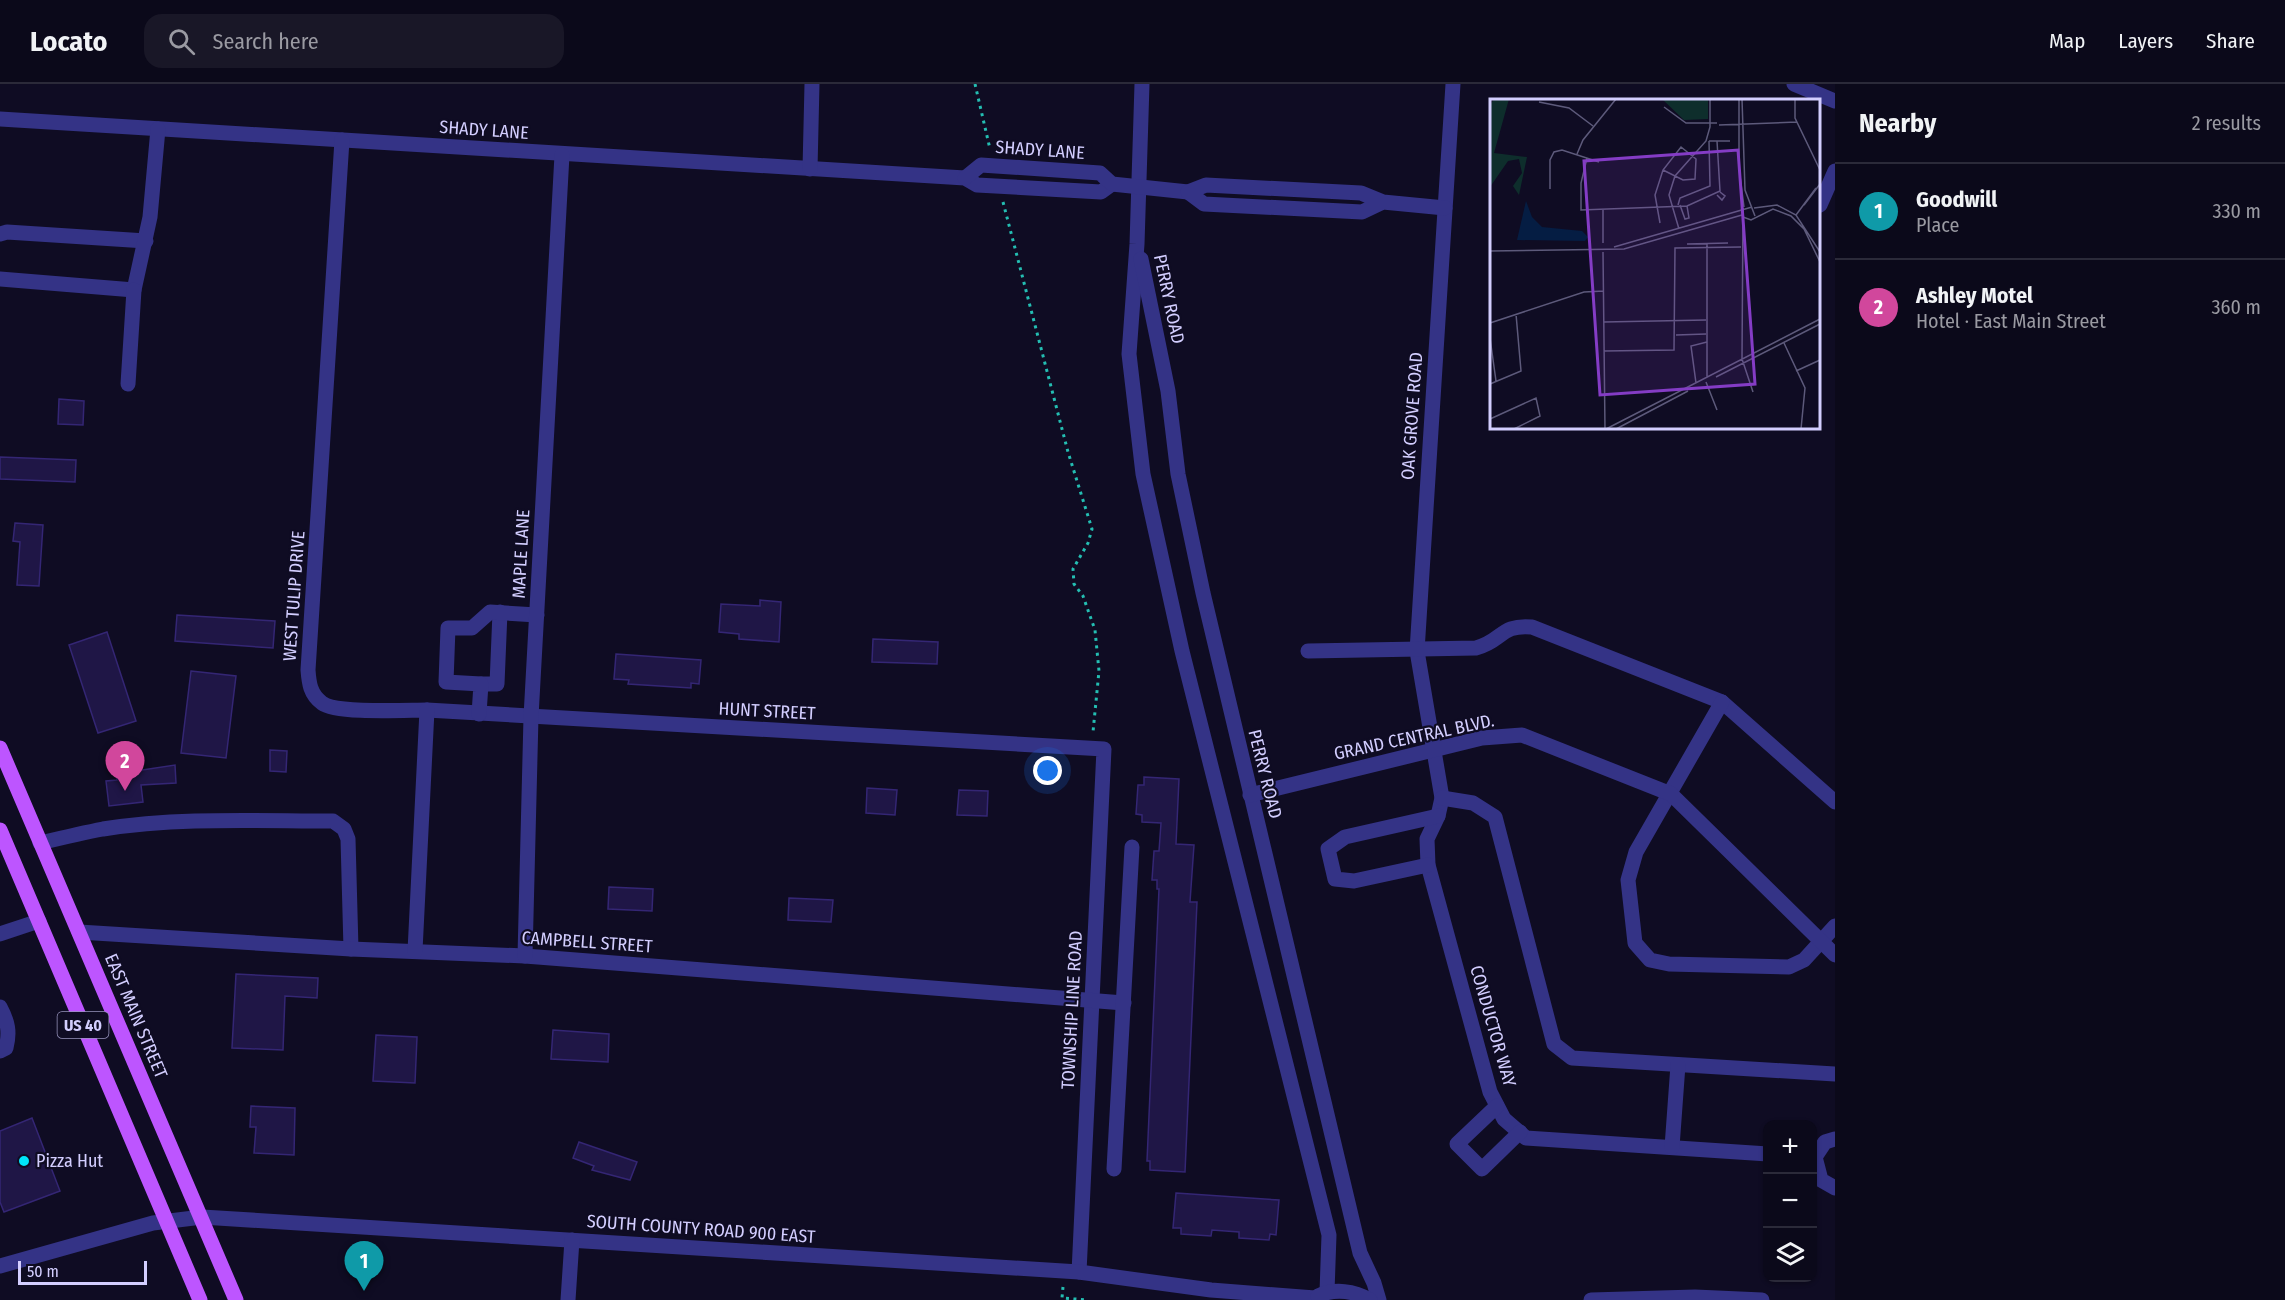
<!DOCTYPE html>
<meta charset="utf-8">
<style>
body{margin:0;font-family:"Fira Sans Condensed",sans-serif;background:#191727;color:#f1f3f6}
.controls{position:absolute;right:18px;bottom:18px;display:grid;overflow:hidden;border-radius:12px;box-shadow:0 2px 4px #0004}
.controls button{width:54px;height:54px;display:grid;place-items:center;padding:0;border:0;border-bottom:2px solid #2b2a39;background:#0b091a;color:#f1f3f6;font:30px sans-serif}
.scale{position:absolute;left:18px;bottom:15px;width:129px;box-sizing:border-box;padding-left:6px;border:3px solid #d3ceff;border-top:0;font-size:16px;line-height:21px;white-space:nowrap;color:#d3ceff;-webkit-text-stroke:4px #0f0c23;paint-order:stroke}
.you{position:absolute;left:1048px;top:687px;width:21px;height:21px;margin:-15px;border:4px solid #fff;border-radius:50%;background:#1a73e8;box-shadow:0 0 0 9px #1a73e833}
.badge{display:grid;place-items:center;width:39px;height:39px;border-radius:50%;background:#b45309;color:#fff;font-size:20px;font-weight:700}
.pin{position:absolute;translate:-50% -50px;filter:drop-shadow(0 2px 3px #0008)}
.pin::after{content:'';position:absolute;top:32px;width:21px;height:18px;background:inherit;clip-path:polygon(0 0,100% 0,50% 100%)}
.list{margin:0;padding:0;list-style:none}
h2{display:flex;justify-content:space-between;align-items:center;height:78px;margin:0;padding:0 24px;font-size:26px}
h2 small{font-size:20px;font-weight:400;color:#9a9aa2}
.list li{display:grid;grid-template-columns:39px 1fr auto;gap:18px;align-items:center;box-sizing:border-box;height:96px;padding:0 24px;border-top:2px solid #2b2a39}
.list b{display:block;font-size:22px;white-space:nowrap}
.list p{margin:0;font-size:20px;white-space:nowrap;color:#9a9aa2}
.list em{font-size:20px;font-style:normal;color:#9a9aa2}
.icon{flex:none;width:33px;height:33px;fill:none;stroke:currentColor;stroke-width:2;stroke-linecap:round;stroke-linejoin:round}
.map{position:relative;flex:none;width:1835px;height:1216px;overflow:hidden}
header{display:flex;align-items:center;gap:36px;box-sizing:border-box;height:84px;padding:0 30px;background:#0b091a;border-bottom:2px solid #2b2a39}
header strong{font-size:28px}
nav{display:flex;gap:33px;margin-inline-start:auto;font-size:21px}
.search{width:420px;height:54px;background:#191727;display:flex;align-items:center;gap:15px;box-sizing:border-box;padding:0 21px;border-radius:18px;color:#9a9aa2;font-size:22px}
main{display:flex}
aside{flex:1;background:#0b091a}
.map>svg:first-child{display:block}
.building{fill:#1f1646;stroke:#342674;stroke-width:1.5}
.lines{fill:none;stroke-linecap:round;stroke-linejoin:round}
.path{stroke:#24beb2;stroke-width:3;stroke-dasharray:3 4.5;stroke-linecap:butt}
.minor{stroke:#343386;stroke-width:15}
.major{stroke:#bd55ff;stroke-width:15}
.poi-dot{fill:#00e4f9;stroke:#0f0c23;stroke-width:2}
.labels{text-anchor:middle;stroke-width:4.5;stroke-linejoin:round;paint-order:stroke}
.shield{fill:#0f0c23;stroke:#9894bd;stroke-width:1.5}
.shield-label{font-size:16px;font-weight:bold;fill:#d3ceff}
.street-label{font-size:18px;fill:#d3ceff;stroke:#0f0c23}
.poi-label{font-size:18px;fill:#d3ceff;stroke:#0f0c23;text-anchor:start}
.inset-road{fill:none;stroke:#5d5a7b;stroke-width:1.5}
.view{fill:#843cc5;fill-opacity:0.15;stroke:#843cc5;stroke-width:3}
.inset-edge{fill:none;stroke:#d3ceff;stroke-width:3}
</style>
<header>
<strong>Locato</strong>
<div class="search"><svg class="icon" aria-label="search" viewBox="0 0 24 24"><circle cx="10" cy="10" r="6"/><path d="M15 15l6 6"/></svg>Search here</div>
<nav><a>Map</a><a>Layers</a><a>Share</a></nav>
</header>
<main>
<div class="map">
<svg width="1835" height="1216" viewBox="0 0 1835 1216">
<rect width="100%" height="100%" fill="#0f0c23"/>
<g class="building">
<path d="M59,315L84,317L83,341L58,340Z"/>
<path d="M0,373L76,376L75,398L0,395Z"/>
<path d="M15,439L43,441L39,502L17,501L20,458L13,457Z"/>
<path d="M760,516L781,518L779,558L739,555V550L719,548L721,520L760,522Z"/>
<path d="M177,531L275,537L273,564L175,557Z"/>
<path d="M107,548L136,637L98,649L69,561Z"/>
<path d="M873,555L938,558L937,580L872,578Z"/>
<path d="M616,570L701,576L699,600L691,599V604L628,600L629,596L614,595Z"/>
<path d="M191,587L236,592L226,674L181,669Z"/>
<path d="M270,666L287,667L286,688L270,687Z"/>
<path d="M175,681L176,699L141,701L143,718L109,722L106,697L117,696L116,690Z"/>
<path d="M1144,693L1179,695L1176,760L1194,761L1190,818H1197L1185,1088L1150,1086V1077H1147L1159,805H1157V796H1152L1154,767H1159L1161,739L1142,738V731L1136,730L1138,701H1144Z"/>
<path d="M867,704L897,706L895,731L866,729Z"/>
<path d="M959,706L988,707L987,732L957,731Z"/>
<path d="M609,803L653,805L652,827L608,825Z"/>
<path d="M789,814L833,816L831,838L788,836Z"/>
<path d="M236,890L318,894L317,914L285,912L283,966L232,964Z"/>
<path d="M553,946L609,950L608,978L551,975Z"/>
<path d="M376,951L417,953L415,999L373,997Z"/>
<path d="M251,1022L295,1024L294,1071L254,1069L256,1043H250Z"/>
<path d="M32,1034L60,1107L4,1128L0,1118V1047Z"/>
<path d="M579,1058L637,1078L630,1096L592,1086L594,1082L573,1074Z"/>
<path d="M1176,1109L1279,1116L1276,1151L1270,1150L1269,1156L1239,1154V1148L1212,1146L1211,1152L1181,1150V1144H1173Z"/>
</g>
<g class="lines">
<g class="path">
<path d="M975,0L990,65"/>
<path d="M1003,118L1068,368L1092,445L1088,459L1073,485L1074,500L1083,512L1095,546L1099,587L1093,648"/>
<path d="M1063,1203L1062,1214L1088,1216"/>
</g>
<g class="minor">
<path d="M1142,0L1137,160L1129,270L1143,390L1182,567L1329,1151L1327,1208"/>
<path d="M1453,0L1417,567L1442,714L1438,732L1427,755L1428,781L1490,1008L1504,1035L1526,1054L1768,1070"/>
<path d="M1794,0L1835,17"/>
<path d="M0,35L965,94L977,101L1101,108L1112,100"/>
<path d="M342,56L308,586C309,599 310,610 322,619C336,630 406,626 427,626L1104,665L1079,1188"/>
<path d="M810,85L812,0"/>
<path d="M965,94L981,81L1100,89L1112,100L1188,108"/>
<path d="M1383,118L1362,128L1204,120L1188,108L1206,101L1361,109L1383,118L1445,124"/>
<path d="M1820,121L1835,87"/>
<path d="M0,150L7,148L146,157"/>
<path d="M1141,175L1168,307L1178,390L1203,509L1360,1169L1374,1199L1379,1216"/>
<path d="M0,195L134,206L150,133L158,45"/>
<path d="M128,300L134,206"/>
<path d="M1308,567L1476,564C1503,557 1500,540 1532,543L1722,618L1835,718"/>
<path d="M481,600H497L500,528"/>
<path d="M1722,618L1636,768L1628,796L1635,859L1650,876L1669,880L1789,883L1804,876L1835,842"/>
<path d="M479,630L481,600L446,598L448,544H472L490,528L537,531"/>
<path d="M1250,711L1482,654L1522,651L1671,710L1835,871"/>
<path d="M1442,714L1473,719L1495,733L1554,960L1572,974L1835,990"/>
<path d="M40,759C61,754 82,749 103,745C179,733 257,737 333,737L344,745L348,755L351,865"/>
<path d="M1428,781L1354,797L1335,795L1328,765L1345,753L1438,732"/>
<path d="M79,848L351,865L525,872L1124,919"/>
<path d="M0,850L39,837"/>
<path d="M415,867L427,626"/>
<path d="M525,872L531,633L562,71"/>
<path d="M0,923C8,938 10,948 6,964L0,967"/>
<path d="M1497,1022L1457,1060L1482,1085L1520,1048"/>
<path d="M1835,1055L1825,1058L1815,1073L1821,1096L1835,1104"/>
<path d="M1672,1063L1678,981"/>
<path d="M1114,1085L1132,763"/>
<path d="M0,1182L153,1139L202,1133L1079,1188L1211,1206L1315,1214"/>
<path d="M1318,1212C1335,1204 1354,1207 1370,1216"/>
<path d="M568,1216L572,1156"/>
<path d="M1591,1216L1695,1213L1762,1216"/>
</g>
<g class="major">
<path d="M0,664L236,1216"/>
<path d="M0,746L200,1216"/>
</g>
</g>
<circle class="poi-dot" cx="24" cy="1077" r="6"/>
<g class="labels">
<rect class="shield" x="57.5" y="928" width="51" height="26" rx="4.5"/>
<g class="shield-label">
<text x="83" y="947">US 40</text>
</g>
<g class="street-label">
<text transform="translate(484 46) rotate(4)" y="6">SHADY LANE</text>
<text transform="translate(1040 66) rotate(4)" y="6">SHADY LANE</text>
<text transform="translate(1169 215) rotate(78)" y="6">PERRY ROAD</text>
<text transform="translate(1412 332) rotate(-86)" y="6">OAK GROVE ROAD</text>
<text transform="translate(521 470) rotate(-87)" y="6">MAPLE LANE</text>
<text transform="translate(294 512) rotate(-86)" y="6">WEST TULIP DRIVE</text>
<text transform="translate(767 627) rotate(3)" y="6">HUNT STREET</text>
<text transform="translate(1414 653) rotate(-12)" y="6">GRAND CENTRAL BLVD.</text>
<text transform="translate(1265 690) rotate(76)" y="6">PERRY ROAD</text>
<text transform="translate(587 858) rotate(4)" y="6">CAMPBELL STREET</text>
<text transform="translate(1072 926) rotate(-87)" y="6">TOWNSHIP LINE ROAD</text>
<text transform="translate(136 932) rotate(67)" y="6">EAST MAIN STREET</text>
<text transform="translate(1493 942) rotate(74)" y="6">CONDUCTOR WAY</text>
<text transform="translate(701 1145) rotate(4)" y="6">SOUTH COUNTY ROAD 900 EAST</text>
</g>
<g class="poi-label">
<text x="36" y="1083">Pizza Hut</text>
</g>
</g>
<g transform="translate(1490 15)">
<rect width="330" height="330" fill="#0f0c23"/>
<path d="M4,0H19L4,54L37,58L29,96L23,87L32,74L29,60L18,62L0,88V6ZM172,0H218V20L194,21Z" fill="#0e2e2c"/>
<path d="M36,102L42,118L52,128L92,132L98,138L95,142L27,141Z" fill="#051d43"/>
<path class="inset-road" d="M249,0V69L254,108M252,0L255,91L265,117M305,0V19L330,71M49,3L79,9L103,27M174,8L196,24H227M229,26L307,23M219,42H240M87,55L93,41L126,0M97,59L91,84V111L197,107L230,92L227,42M60,90V61L64,53L72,51L109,63M227,96L232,101L235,97L230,93M188,106L190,99L220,87L219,42M190,106L195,120L199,119L197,107M314,106L330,85M253,109L252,260L263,293M264,109L287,106L306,116L330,153M306,116L326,89M253,118L261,121L283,110L301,117L314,130L330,163M113,119V144V111M170,124L165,96L173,71L191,48L206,60L205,80L193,81L173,71M189,130L179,96L185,77L216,42L220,28V0M197,145L238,144M217,145V278M124,148L262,108M0,152L134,150L252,116M113,153L115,330M114,223L216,221M0,224L94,193L114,192M186,236L216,235M0,239L6,282M294,244L315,289L311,330M114,252L184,251L185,149L251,148M306,272L330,261M226,278L330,225M216,283L227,311M206,284L201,247L217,243M0,285L31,272L26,215M0,320L46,299L50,317L24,330M116,330L330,220M126,330L198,292"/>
<path class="view" d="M248,51L265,285L110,296L94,62Z"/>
<rect width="330" height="330" class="inset-edge"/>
</g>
</svg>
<div class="controls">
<button>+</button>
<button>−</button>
<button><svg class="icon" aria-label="layers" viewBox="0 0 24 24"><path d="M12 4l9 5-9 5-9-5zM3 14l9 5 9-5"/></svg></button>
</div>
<div class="scale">50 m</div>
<div class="you"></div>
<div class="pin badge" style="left:364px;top:1207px;background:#0f9aa8">1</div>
<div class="pin badge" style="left:125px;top:707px;background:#d1479c">2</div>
</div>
<aside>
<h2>Nearby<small>2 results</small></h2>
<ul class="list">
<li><span class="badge" style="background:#0f9aa8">1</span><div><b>Goodwill</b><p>Place</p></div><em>330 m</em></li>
<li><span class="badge" style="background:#d1479c">2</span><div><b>Ashley Motel</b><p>Hotel · East Main Street</p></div><em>360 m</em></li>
</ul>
</aside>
</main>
